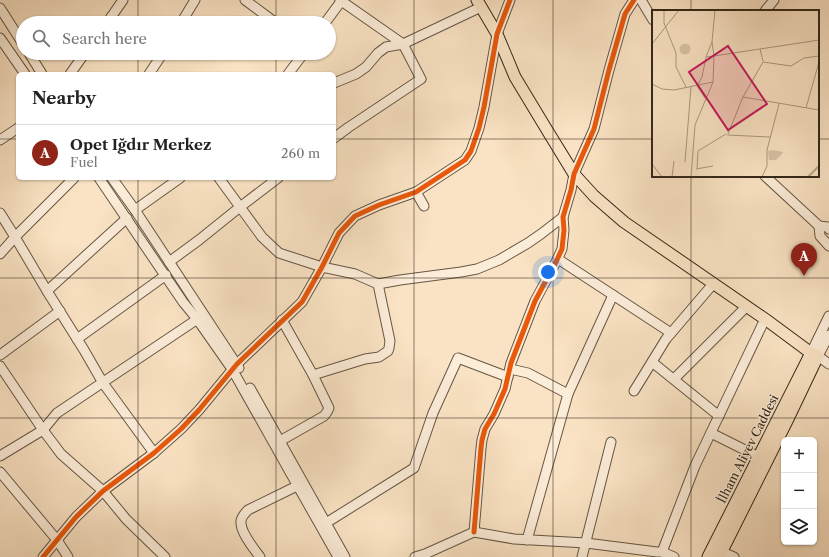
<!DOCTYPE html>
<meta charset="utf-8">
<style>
body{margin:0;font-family:"Libre Caslon Text",serif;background:#f6f6f6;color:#222}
.controls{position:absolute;right:12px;bottom:12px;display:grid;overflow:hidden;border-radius:6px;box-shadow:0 1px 3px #0004}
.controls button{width:36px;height:36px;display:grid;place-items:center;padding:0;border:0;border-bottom:1px solid #e0e0e0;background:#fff;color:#222;font:20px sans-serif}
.you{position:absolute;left:548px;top:272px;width:14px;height:14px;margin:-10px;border:3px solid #fff;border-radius:50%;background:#1a73e8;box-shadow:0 0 0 6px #1a73e833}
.badge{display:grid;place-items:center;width:26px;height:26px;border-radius:50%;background:#8f2418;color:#fff;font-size:13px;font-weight:700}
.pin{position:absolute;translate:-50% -33px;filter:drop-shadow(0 1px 2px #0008)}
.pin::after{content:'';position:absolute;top:21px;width:14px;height:12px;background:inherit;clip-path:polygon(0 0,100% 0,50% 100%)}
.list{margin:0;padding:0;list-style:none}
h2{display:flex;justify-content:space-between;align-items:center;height:52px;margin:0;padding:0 16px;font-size:17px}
h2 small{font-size:13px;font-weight:400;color:#767676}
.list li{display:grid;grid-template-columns:26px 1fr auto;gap:12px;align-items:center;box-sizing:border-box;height:56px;padding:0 16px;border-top:1px solid #e0e0e0}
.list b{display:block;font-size:15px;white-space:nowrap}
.list p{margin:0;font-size:13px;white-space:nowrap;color:#767676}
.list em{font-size:13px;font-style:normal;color:#767676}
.icon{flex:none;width:22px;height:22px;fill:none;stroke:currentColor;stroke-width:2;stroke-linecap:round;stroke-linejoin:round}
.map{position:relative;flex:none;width:829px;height:557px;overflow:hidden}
.search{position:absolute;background:#fff;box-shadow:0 1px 3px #0004;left:16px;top:16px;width:320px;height:44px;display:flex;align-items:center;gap:10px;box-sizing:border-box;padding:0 14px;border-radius:22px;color:#767676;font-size:15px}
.panel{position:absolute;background:#fff;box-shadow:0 1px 3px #0004;left:16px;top:72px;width:320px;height:108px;border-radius:6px}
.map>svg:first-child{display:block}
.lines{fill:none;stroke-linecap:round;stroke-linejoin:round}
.minor-casing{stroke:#655644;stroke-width:11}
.major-casing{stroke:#332719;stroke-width:13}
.minor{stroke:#fcedd9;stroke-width:9}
.major{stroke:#fae3c4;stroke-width:11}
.cycleway-casing{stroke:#fcedd9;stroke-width:8}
.cycleway{stroke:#e8590c;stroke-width:5}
.grid{fill:none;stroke:#332719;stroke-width:1;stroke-opacity:0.55}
.labels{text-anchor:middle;stroke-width:3;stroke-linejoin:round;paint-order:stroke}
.street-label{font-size:12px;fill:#332719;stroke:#fcedd9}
.inset-river{fill:none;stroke:#b6a38a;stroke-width:2}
.inset-road{fill:none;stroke:#aa9880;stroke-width:1}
.view{fill:#c2185b;fill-opacity:0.15;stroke:#c2185b;stroke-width:2}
.inset-edge{fill:none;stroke:#332719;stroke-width:2}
</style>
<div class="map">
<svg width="829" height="557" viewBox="0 0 829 557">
<rect width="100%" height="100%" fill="#fae3c4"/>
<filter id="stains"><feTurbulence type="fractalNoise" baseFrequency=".005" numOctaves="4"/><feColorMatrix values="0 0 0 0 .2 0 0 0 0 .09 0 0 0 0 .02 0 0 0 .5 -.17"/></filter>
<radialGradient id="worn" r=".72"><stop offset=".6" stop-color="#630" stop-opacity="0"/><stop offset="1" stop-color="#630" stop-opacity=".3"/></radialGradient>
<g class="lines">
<defs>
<g id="minor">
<path d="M245,0L276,23"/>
<path d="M641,0L653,20"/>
<path d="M0,8L23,44"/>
<path d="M765,11L774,0"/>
<path d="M111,17L120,23"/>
<path d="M107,23L123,0"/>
<path d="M181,23L195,0"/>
<path d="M325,23L342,0"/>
<path d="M0,38L25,74"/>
<path d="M29,53L42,74"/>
<path d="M70,74L85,53"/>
<path d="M149,74L163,53"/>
<path d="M288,74L304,53"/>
<path d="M334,83L356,74L366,67L378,53L386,47L403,44L481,7"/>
<path d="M334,138L349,127L421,79L403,44L340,0"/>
<path d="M0,140L18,128"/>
<path d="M765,176L819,226L828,227L829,229"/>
<path d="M99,178L183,302L197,319L232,369L295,481L338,557"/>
<path d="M112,178L135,210L239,368"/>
<path d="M219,178L262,237L279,253L322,267L355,274L378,284L400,280L461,272L477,269L499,260L528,243L541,234L563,217"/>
<path d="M416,192L424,206"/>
<path d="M135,210L180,178"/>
<path d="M0,213L15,237L47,291L84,350L103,383L154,453"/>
<path d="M819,226L820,236L829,246"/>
<path d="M0,254L15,237L74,178"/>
<path d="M558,259L671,333"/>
<path d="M169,262L199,240L240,207L278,178"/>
<path d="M47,291L127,218"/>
<path d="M829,335L818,356L829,364"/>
<path d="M77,339L166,275"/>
<path d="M811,353L829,316"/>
<path d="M0,355L60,311"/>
<path d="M652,362L719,416"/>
<path d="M0,366L43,430L61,454L103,491L126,519L165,557"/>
<path d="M510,369L528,373L568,394"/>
<path d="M313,375L365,359L379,357L388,351L389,348L390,341L378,284"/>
<path d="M674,379L746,307"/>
<path d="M250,388L345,557"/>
<path d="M634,391L666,339L713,284"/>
<path d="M711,433L759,457"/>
<path d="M280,441L324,416L327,412L329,408L313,375L282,320"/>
<path d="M0,456L43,430L57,413L202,316"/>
<path d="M0,472L57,540L68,557"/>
<path d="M326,523L414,468L433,413L458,358L508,377"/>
<path d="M474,532L481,448L482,440L485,429L494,414L505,389L511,363L535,301L556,262L562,249L564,230L563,217L571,190L574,174L594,129L609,70L625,14L634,0"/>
<path d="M527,540L568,394L613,295"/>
<path d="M716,549L734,557"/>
<path d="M662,552L695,466L765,319"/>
<path d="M43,557L76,517L103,491L154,453L181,429L199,410L237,364L302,302L322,267L339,233L355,216L379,205L416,192L465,160L471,151L479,128L484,107L497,34L510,0"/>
<path d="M260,557C254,549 241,533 241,523C240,518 245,513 248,510L297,486"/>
<path d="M415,557L425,554L474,532L514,539L586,543L657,552H662L674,557"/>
<path d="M582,557L611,442"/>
</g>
<g id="major">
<path d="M477,0L497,34L515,77L547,130L574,174L594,196L624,222L765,319L811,353L818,356L788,419L719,557"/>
<path d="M708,557L811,353"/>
</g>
</defs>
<use href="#minor" class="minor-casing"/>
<use href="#major" class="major-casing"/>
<use href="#minor" class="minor"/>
<use href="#major" class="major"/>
<defs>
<g id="cycleway">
<path d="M474,532L481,448L482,440L485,429L494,414L505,389L511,363L535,301L556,262L562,249L564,230L563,217L571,190L574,174L594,129L609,70L625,14L634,0"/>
<path d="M43,557L76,517L103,491L154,453L181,429L199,410L237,364L302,302L322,267L339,233L355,216L379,205L416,192L465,160L471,151L479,128L484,107L497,34L510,0"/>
</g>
</defs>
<use href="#cycleway" class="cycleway-casing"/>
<use href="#cycleway" class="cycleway"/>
</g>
<path class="grid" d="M138,0V23M276,0V23M414,0V557M553,0V557M691,0V11M138,53V74M276,53V74M0,139H18M334,139H653M818,139H829M691,176V557M138,178V557M276,178V557M0,278H829M0,418H829"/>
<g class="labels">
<g class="street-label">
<text transform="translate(748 449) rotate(-63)" y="4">İlham Aliyev Caddesi</text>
</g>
</g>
<g transform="translate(652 10)">
<rect width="167" height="167" fill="#fae3c4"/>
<path d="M27.5 39a5.5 5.5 0 1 1 11 0a5.5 5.5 0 1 1-11 0ZM121,140L131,142L130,144L124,150H117L116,141Z" fill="#d8c3a7"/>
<path class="inset-river" d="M156,167L167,156"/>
<path class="inset-road" d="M12,0V13L24,43V57L34,77M0,34L27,0M108,39L111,51M54,47L62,46L60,32M111,52L139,56L152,48L167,46M0,74L10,79L22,80L61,72M91,87L167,100M53,88L45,76L50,67L54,47L60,32L63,0M154,98L167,52M76,124L91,87L111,52M75,125L118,127M33,152L39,77M0,154L10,167M44,159L61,156M45,159L46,141L74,124M20,167L22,151M39,167L43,115L61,72L62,46L167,30M110,167L115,156V140L127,94"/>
<path class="view" d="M76,36L115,94L76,120L37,62Z"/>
<rect width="167" height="167" class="inset-edge"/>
</g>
<rect width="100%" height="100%" filter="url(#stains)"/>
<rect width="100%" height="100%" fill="url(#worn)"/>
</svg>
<div class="controls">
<button>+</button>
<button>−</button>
<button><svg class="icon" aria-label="layers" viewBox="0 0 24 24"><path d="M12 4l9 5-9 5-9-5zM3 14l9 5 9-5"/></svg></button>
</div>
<div class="you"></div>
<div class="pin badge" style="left:804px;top:276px">A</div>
<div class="search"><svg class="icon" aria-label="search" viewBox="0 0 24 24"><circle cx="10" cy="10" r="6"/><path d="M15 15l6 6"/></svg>Search here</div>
<section class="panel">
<h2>Nearby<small></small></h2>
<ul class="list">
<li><span class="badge">A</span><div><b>Opet Iğdır Merkez</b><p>Fuel</p></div><em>260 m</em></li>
</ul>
</section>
</div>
